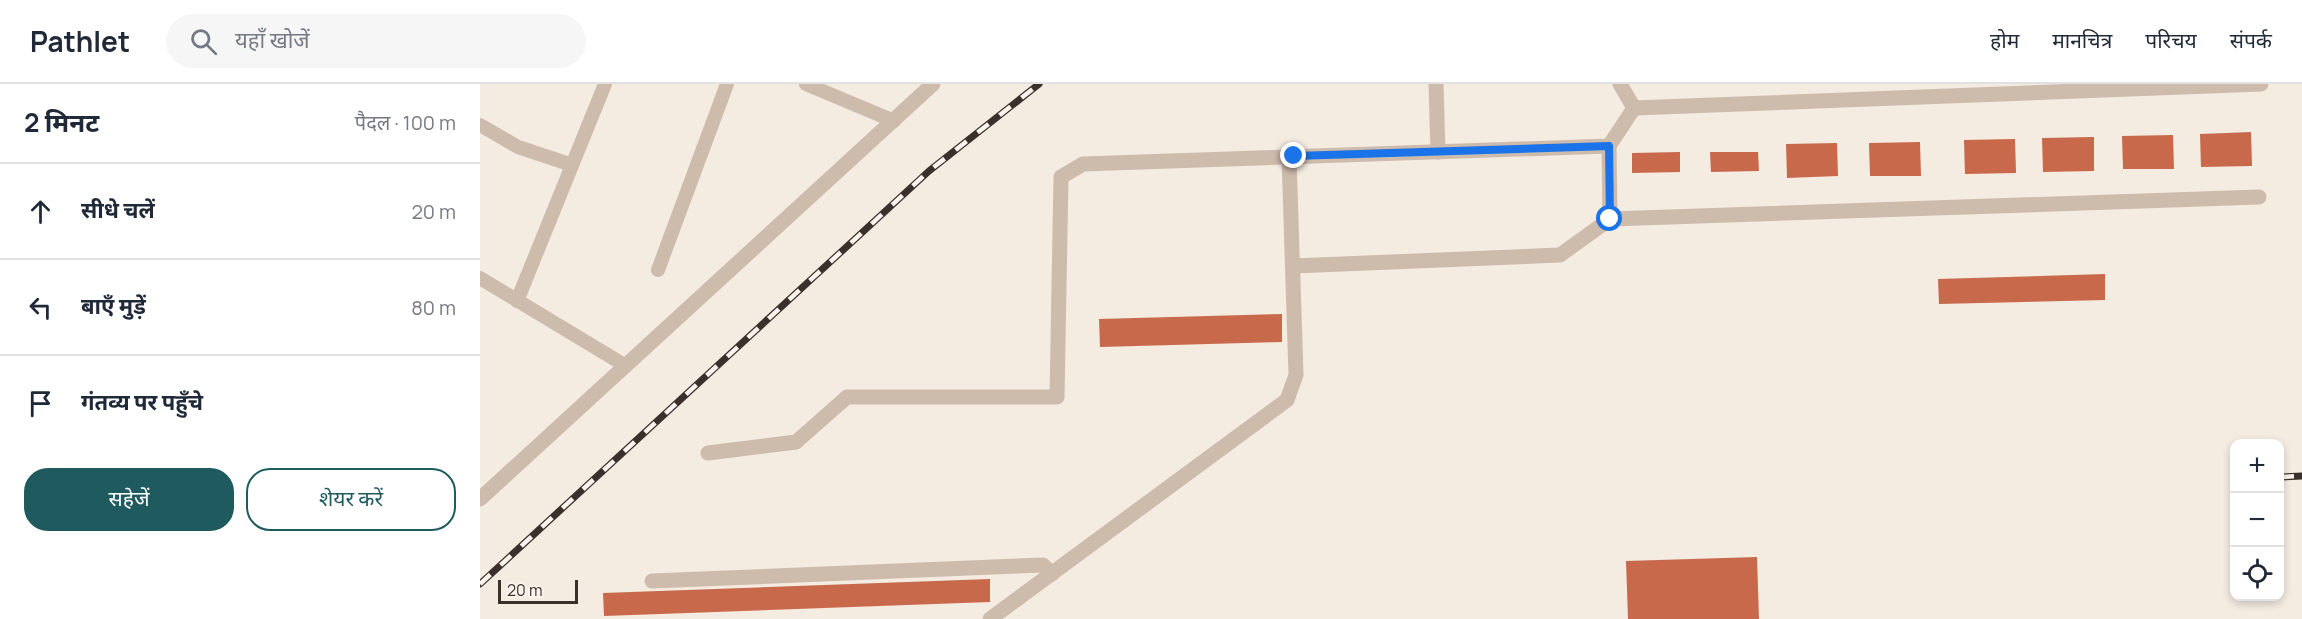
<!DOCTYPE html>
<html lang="hi">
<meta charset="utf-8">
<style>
body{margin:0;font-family:Manrope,"Noto Sans Devanagari",sans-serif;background:#f6f6f7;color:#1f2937}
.controls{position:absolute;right:18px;bottom:18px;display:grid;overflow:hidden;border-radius:12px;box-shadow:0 3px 9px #0003}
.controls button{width:54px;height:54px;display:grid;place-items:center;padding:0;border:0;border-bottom:2px solid #e0e1e3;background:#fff;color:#1f2937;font:30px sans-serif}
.scale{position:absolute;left:18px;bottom:15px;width:80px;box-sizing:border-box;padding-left:6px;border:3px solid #3b302b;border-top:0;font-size:16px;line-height:21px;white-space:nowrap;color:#3b302b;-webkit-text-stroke:4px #fbf5ee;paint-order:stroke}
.stop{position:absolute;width:18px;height:18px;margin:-14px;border:4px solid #1a73e8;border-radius:50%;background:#fff}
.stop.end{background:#1a73e8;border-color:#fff;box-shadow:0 2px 6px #0008}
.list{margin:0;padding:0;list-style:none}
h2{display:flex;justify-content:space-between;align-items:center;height:78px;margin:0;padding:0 24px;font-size:26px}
h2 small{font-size:20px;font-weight:400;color:#747a83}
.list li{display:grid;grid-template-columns:39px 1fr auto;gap:18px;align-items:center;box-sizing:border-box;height:96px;padding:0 24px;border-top:2px solid #e0e1e3}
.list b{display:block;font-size:22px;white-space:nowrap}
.list em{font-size:20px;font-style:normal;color:#747a83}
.actions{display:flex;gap:12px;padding:18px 24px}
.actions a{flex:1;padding:14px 0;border:2px solid #1f5a5e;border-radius:24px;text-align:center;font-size:21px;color:#1f5a5e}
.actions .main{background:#1f5a5e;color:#fff}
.icon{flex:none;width:33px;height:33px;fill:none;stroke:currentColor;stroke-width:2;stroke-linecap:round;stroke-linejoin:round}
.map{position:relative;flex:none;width:1822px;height:535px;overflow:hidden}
header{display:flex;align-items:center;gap:36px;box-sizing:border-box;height:84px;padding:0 30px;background:#fff;border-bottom:2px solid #e0e1e3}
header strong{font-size:28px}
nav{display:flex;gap:33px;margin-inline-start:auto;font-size:21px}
.search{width:420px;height:54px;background:#f6f6f7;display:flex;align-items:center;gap:15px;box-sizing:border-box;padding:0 21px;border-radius:33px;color:#747a83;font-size:22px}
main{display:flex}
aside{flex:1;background:#fff}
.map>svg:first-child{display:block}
.building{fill:#c8694b}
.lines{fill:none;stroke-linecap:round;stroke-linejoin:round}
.service{stroke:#cdbbac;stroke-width:14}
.minor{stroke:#cdbbac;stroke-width:15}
.rail-casing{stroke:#3b302b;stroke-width:7}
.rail{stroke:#fbf5ee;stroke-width:4.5;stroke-dasharray:14;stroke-linecap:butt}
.route{stroke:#1a73e8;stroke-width:8}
</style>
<header>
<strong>Pathlet</strong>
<div class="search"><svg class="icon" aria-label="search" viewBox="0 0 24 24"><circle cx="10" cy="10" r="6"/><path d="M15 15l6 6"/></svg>यहाँ खोजें</div>
<nav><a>होम</a><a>मानचित्र</a><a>परिचय</a><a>संपर्क</a></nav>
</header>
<main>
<aside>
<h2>2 मिनट<small>पैदल · 100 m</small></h2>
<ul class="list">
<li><svg class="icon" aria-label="ahead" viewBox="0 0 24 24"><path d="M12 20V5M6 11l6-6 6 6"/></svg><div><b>सीधे चलें</b></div><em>20 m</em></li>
<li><svg class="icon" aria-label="left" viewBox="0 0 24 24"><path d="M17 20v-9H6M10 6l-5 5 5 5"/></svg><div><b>बाएँ मुड़ें</b></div><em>80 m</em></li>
<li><svg class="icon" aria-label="arrive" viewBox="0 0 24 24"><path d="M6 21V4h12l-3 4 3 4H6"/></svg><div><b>गंतव्य पर पहुँचे</b></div></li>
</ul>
<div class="actions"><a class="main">सहेजें</a><a>शेयर करें</a></div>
</aside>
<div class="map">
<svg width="1822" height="535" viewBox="0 0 1822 535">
<rect width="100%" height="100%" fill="#f4ebe1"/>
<g class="building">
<path d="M1771,48L1772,82L1721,83L1720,50Z"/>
<path d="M1693,51L1694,85H1643L1642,52Z"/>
<path d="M1614,53V87L1563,88L1562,54Z"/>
<path d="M1535,55L1536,89L1485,90L1484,56Z"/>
<path d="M1440,58L1441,92H1390L1389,59Z"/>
<path d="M1357,59L1358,92L1307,94L1306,60Z"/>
<path d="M1200,68V88L1152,89V69Z"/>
<path d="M1230,68H1278L1279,87L1231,88Z"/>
<path d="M1625,190V216L1459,220L1458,195Z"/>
<path d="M802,230V258L620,263L619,235Z"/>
<path d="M1277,473L1279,535H1148L1146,477Z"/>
<path d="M510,495V518L124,532L123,509Z"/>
</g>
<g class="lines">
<g class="service">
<path d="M326,0L414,37"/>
<path d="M0,41L38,63L92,81"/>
<path d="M178,186L247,0"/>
<path d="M0,194L146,282"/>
<path d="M37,217L125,0"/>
</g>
<g class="minor">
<path d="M956,0L958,68"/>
<path d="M1140,0L1154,24"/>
<path d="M1154,24L1781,0"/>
<path d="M1130,135L1779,113"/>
<path d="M813,182L1080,171L1130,135L1129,62"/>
<path d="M228,369L316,358L367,313H577L581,93L603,80L1129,62L1154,24"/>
<path d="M0,415L453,0"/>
<path d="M172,497L563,481L572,490"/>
<path d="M510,535L807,316L816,291L809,73"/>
</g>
<defs>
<g id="rail">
<path d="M1800,393L1822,392"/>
<path d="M0,500L449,87L559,0"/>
</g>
</defs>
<use href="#rail" class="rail-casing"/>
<use href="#rail" class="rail"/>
</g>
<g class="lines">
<path class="route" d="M814,72L1129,62L1130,135"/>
</g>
</svg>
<div class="controls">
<button>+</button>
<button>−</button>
<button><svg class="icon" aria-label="locate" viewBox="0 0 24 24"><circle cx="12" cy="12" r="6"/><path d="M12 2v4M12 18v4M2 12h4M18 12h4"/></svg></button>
</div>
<div class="scale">20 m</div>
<div class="stop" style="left:1130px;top:135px"></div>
<div class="stop end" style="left:814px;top:72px"></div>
</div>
</main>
